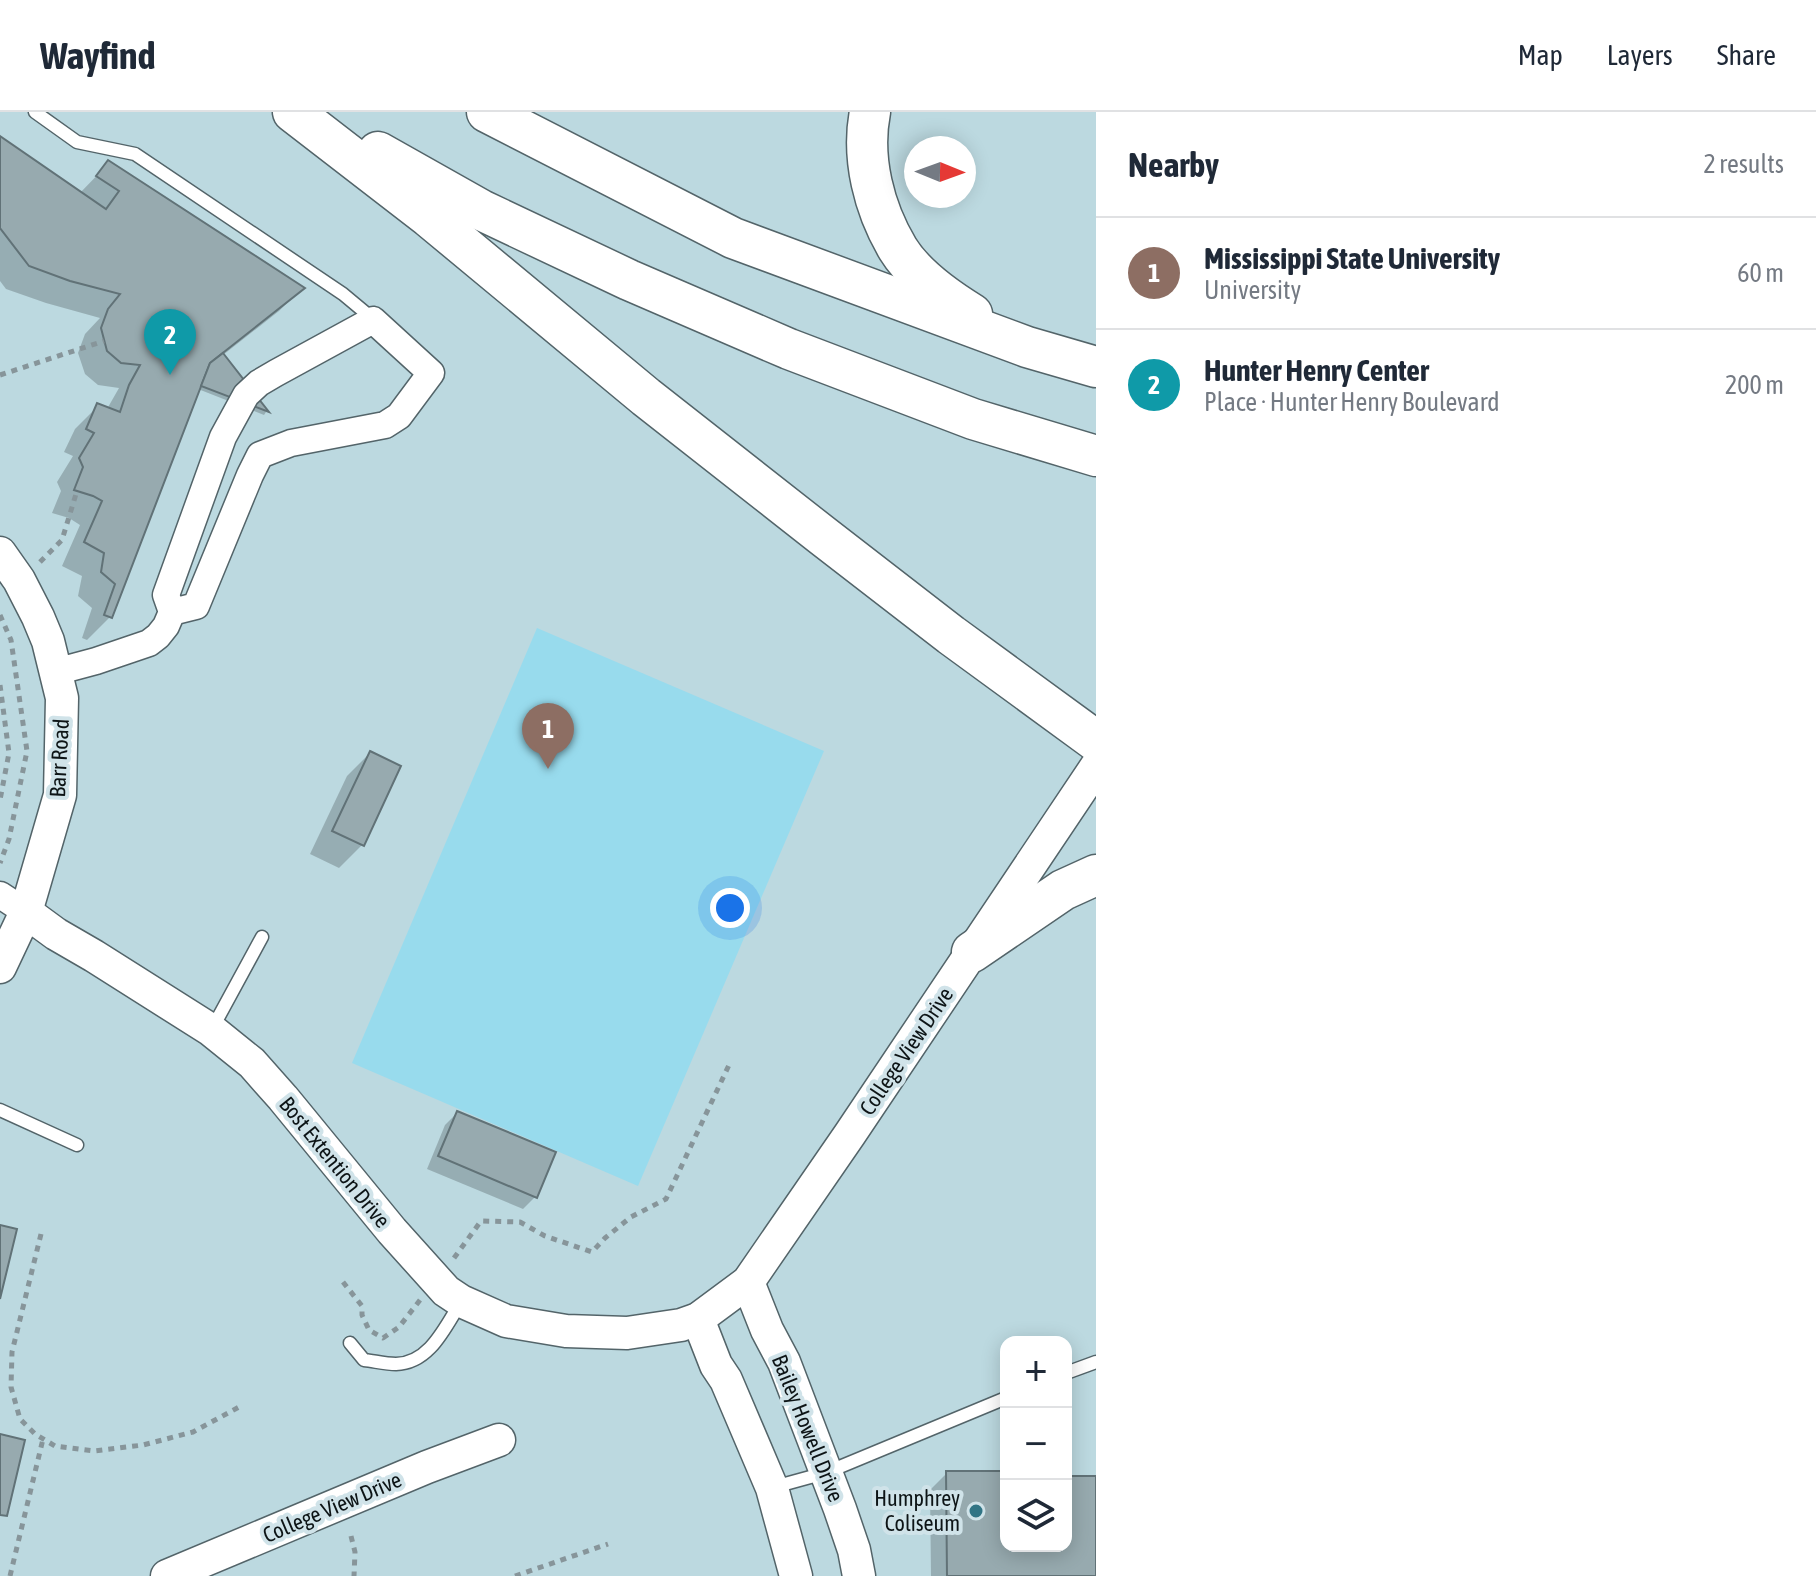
<!DOCTYPE html>
<meta charset="utf-8">
<style>
body{margin:0;font-family:"Asap Condensed",sans-serif;background:#f2f2f3;color:#1f2937}
.controls{position:absolute;right:24px;bottom:24px;display:grid;overflow:hidden;border-radius:16px;box-shadow:0 4px 20px #0003}
.controls button{width:72px;height:72px;display:grid;place-items:center;padding:0;border:0;border-bottom:2px solid #e0e1e3;background:#fff;color:#1f2937;font:40px sans-serif}
.compass{position:absolute;left:904px;top:24px;width:72px;height:72px;border-radius:50%;background:#fff;box-shadow:0 4px 20px #0003;rotate:91deg}
.you{position:absolute;left:730px;top:796px;width:28px;height:28px;margin:-20px;border:6px solid #fff;border-radius:50%;background:#1a73e8;box-shadow:0 0 0 12px #1a73e833}
.badge{display:grid;place-items:center;width:52px;height:52px;border-radius:50%;background:#b45309;color:#fff;font-size:26px;font-weight:700}
.pin{position:absolute;translate:-50% -66px;filter:drop-shadow(0 2px 4px #0008)}
.pin::after{content:'';position:absolute;top:42px;width:28px;height:24px;background:inherit;clip-path:polygon(0 0,100% 0,50% 100%)}
.list{margin:0;padding:0;list-style:none}
h2{display:flex;justify-content:space-between;align-items:center;height:104px;margin:0;padding:0 32px;font-size:34px}
h2 small{font-size:26px;font-weight:400;color:#747a83}
.list li{display:grid;grid-template-columns:52px 1fr auto;gap:24px;align-items:center;box-sizing:border-box;height:112px;padding:0 32px;border-top:2px solid #e0e1e3}
.list b{display:block;font-size:30px;white-space:nowrap}
.list p{margin:0;font-size:26px;white-space:nowrap;color:#747a83}
.list em{font-size:26px;font-style:normal;color:#747a83}
.icon{flex:none;width:44px;height:44px;fill:none;stroke:currentColor;stroke-width:2;stroke-linecap:round;stroke-linejoin:round}
.map{position:relative;flex:none;width:1096px;height:1464px;overflow:hidden}
header{display:flex;align-items:center;gap:48px;box-sizing:border-box;height:112px;padding:0 40px;background:#fff;border-bottom:2px solid #e0e1e3}
header strong{font-size:38px}
nav{display:flex;gap:44px;margin-inline-start:auto;font-size:28px}
main{display:flex}
aside{flex:1;background:#fff}
.map>svg:first-child{display:block}
.built{fill:#bcd9e0;fill-rule:evenodd}
.green{fill:#98dbed}
.shadow{fill:#0003}
.building{fill:#97aaaf;stroke:#617277;stroke-width:2}
.lines{fill:none;stroke-linecap:round;stroke-linejoin:round}
.service-casing{stroke:#536469;stroke-width:15}
.minor-casing{stroke:#536469;stroke-width:29}
.tertiary-casing{stroke:#536469;stroke-width:35}
.primary-casing{stroke:#536469;stroke-width:43}
.path{stroke:#87959a;stroke-width:5;stroke-dasharray:6 6;stroke-linecap:butt}
.service{stroke:#fff;stroke-width:12}
.minor{stroke:#fff;stroke-width:26}
.tertiary{stroke:#fff;stroke-width:32}
.primary{stroke:#fff;stroke-width:40}
.poi-dot{fill:#317585;stroke:#d0e3e9;stroke-width:3}
.labels{text-anchor:middle;stroke-width:8;stroke-linejoin:round;paint-order:stroke}
.street-label{font-size:22px;fill:#0d1416;stroke:#d0e3e9}
.poi-label{font-size:22px;fill:#0d1416;stroke:#d0e3e9;text-anchor:end}
</style>
<header>
<strong>Wayfind</strong>
<nav><a>Map</a><a>Layers</a><a>Share</a></nav>
</header>
<main>
<div class="map">
<svg width="1096" height="1464" viewBox="0 0 1096 1464">
<rect width="100%" height="100%" fill="#d0e3e9"/>
<path class="built" d="M0,0H1096V1464H0ZM916,36H964V84H916ZM1006,1230H1066V1434H1006Z"/>
<path class="green" d="M537,516L824,639L638,1074L352,951Z"/>
<g class="shadow">
<path d="M0,27L79,82L109,51L302,176L279,199L223,243L266,300L264,303L198,277L110,505L87,528L82,526L92,496L78,484L82,464L62,454L80,413L69,406L52,401L61,379L57,370L73,344L64,340L75,317L98,294L107,297L119,276L98,273L85,262L78,241L85,222L100,206L46,191L6,177L0,169Z"/>
<path d="M370,641L399,655L362,733L339,756L310,742L347,664Z"/>
<path d="M457,1001L535,1085L523,1097L427,1057L445,1013Z"/>
<path d="M947,1361H1006V1434H1066V1366H1096V1464H931L930,1378Z"/>
</g>
<g class="building">
<path d="M0,24L106,97L119,79L96,64L108,48L305,176L210,251L112,506L104,503L115,472L101,460L104,441L84,430L102,389L93,384L74,378L83,355L79,346L94,321L86,317L97,291L120,300L129,273L140,253L121,251L107,239L101,216L108,197L120,182L70,169L29,154L0,116Z"/>
<path d="M223,241L269,300L201,274L210,251Z"/>
<path d="M370,639L401,654L364,734L332,719Z"/>
<path d="M457,999L556,1040L537,1086L438,1044Z"/>
<path d="M0,1113L17,1117L0,1187Z"/>
<path d="M0,1322L25,1328L7,1404L0,1403Z"/>
<path d="M946,1359H1006V1434H1066V1359L1067,1364H1096V1464H947Z"/>
</g>
<g class="lines">
<defs>
<g id="service">
<path d="M35,0L77,30L135,42L343,182L373,207"/>
<path d="M212,917L262,825"/>
<path d="M0,998L77,1033"/>
<path d="M350,1231L364,1248C374,1249 385,1252 396,1252C430,1251 445,1215 461,1190"/>
<path d="M1066,1261L1096,1250"/>
<path d="M774,1375L825,1361L1006,1286"/>
</g>
<g id="minor">
<path d="M55,560L96,549L149,531L158,524L166,514L172,500L166,483L223,325L246,283L259,271L276,261L373,208L431,261L399,304L385,313L291,331L260,343L250,363L196,494L172,500"/>
<path d="M0,783L26,800"/>
</g>
<g id="tertiary">
<path d="M0,441L19,468L38,505L48,529L62,586L60,683L26,800L0,855"/>
<path d="M26,800L56,822L94,844L211,918L252,951L283,986L392,1119L446,1179L461,1189L506,1209L566,1219L627,1221L681,1213L698,1207L748,1170L850,1022L1096,655"/>
<path d="M748,1170L767,1218L784,1250L840,1397L854,1438L859,1464"/>
<path d="M698,1207L716,1253L726,1268L772,1376L796,1464"/>
<path d="M167,1464L427,1355L499,1328"/>
</g>
<g id="primary">
<path d="M293,0L429,105L646,285L823,424L951,523L1096,629"/>
<path d="M487,0L733,126L1027,235L1096,255"/>
<path d="M870,0C861,46 874,97 898,137C914,163 946,186 972,202"/>
<path d="M378,40L481,98L629,168L789,237L973,307L1096,344"/>
<path d="M972,840L1063,778L1096,763"/>
</g>
</defs>
<use href="#service" class="service-casing"/>
<use href="#minor" class="minor-casing"/>
<use href="#tertiary" class="tertiary-casing"/>
<use href="#primary" class="primary-casing"/>
<g class="path">
<path d="M0,263L104,229"/>
<path d="M40,450L62,428L76,382"/>
<path d="M0,503L11,528L27,639L9,727L0,751"/>
<path d="M0,573L9,641L0,688"/>
<path d="M41,1122L12,1240L11,1275L20,1307L35,1322L55,1334L94,1339L143,1333L193,1320L239,1295"/>
<path d="M454,1146L481,1109L520,1110L545,1124L592,1140L605,1126L631,1105L666,1087L729,953"/>
<path d="M343,1170L362,1194V1203L369,1218L383,1226L399,1215L420,1188"/>
<path d="M351,1424L355,1440L354,1464"/>
<path d="M10,1464L43,1327"/>
<path d="M515,1464L608,1432"/>
</g>
<use href="#service" class="service"/>
<use href="#minor" class="minor"/>
<use href="#tertiary" class="tertiary"/>
<use href="#primary" class="primary"/>
</g>
<circle class="poi-dot" cx="976" cy="1399" r="8"/>
<g class="labels">
<g class="street-label">
<text transform="translate(59 646) rotate(-87)" y="8">Barr Road</text>
<text transform="translate(906 939) rotate(-56)" y="8">College View Drive</text>
<text transform="translate(335 1050) rotate(51)" y="8">Bost Extention Drive</text>
<text transform="translate(808 1316) rotate(68)" y="8">Bailey Howell Drive</text>
<text transform="translate(332 1395) rotate(-23)" y="8">College View Drive</text>
</g>
<g class="poi-label">
<text x="960" y="1394">Humphrey<tspan x="960" dy="25">Coliseum</tspan></text>
</g>
</g>
</svg>
<div class="controls">
<button>+</button>
<button>−</button>
<button><svg class="icon" aria-label="layers" viewBox="0 0 24 24"><path d="M12 4l9 5-9 5-9-5zM3 14l9 5 9-5"/></svg></button>
</div>
<svg class="compass" viewBox="-18 -18 36 36"><path d="M0-13l5 13h-10z" fill="#e53935"/><path d="M0 13l5-13h-10z" fill="#747a83"/></svg>
<div class="you"></div>
<div class="pin badge" style="left:548px;top:657px;background:#8d6e63">1</div>
<div class="pin badge" style="left:170px;top:263px;background:#0f9aa8">2</div>
</div>
<aside>
<h2>Nearby<small>2 results</small></h2>
<ul class="list">
<li><span class="badge" style="background:#8d6e63">1</span><div><b>Mississippi State University</b><p>University</p></div><em>60 m</em></li>
<li><span class="badge" style="background:#0f9aa8">2</span><div><b>Hunter Henry Center</b><p>Place · Hunter Henry Boulevard</p></div><em>200 m</em></li>
</ul>
</aside>
</main>
